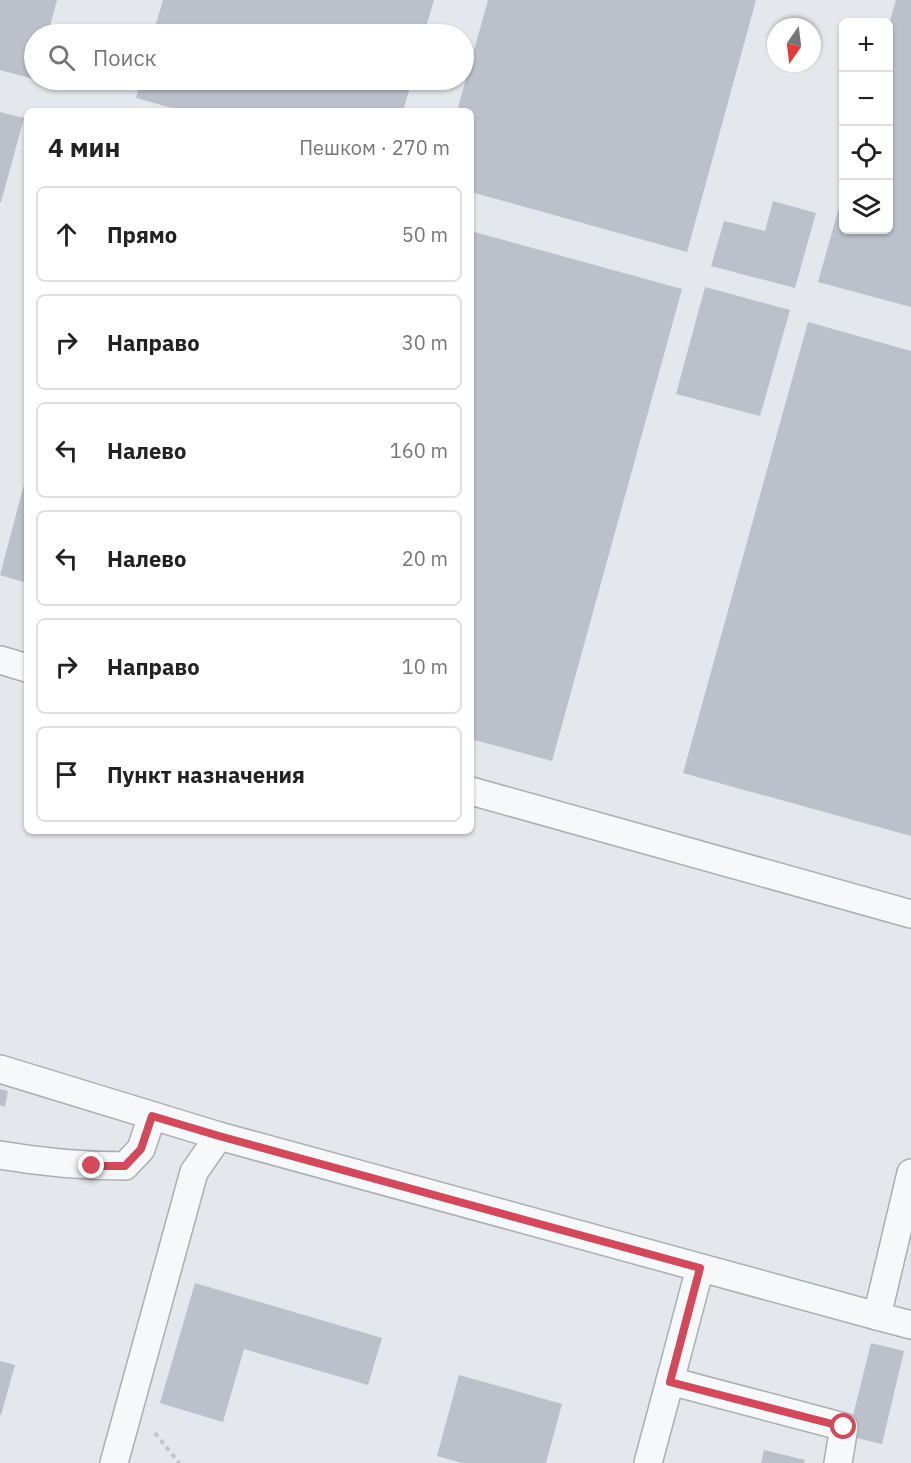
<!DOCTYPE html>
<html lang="ru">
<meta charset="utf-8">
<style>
body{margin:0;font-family:"IBM Plex Sans",sans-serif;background:#f2f2f2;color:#222}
.controls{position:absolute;right:18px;top:18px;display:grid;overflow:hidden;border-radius:9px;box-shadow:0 2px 4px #0004}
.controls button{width:54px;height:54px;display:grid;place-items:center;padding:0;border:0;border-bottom:2px solid #e0e0e0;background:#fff;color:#222;font:30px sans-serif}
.compass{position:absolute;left:767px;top:18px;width:54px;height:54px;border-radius:50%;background:#fff;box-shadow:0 2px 4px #0004;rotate:194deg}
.stop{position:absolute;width:18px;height:18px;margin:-14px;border:4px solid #d1495b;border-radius:50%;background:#fff}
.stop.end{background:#d1495b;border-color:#fff;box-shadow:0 2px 6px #0008}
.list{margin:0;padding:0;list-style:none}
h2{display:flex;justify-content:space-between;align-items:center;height:78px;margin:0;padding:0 24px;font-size:26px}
h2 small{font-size:20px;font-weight:400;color:#767676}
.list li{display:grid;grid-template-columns:39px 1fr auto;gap:18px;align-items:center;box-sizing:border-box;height:96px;margin:0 12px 12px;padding:0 12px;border:2px solid #e0e0e0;border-radius:9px}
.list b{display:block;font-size:22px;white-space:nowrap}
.list em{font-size:20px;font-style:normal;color:#767676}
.icon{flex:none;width:33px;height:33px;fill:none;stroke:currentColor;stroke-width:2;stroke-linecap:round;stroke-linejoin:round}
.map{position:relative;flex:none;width:911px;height:1463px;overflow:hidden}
.search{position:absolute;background:#fff;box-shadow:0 2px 4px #0004;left:24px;top:24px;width:450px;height:66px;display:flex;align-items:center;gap:15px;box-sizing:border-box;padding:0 21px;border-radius:33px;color:#767676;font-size:22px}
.panel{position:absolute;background:#fff;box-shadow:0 2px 4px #0004;left:24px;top:108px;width:450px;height:726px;border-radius:9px}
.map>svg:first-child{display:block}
.building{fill:#bbc0ca}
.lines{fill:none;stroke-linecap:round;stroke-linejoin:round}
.minor-casing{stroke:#a9aeb7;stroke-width:30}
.path{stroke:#c2c5cb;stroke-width:4;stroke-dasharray:4.5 4.5;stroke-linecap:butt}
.minor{stroke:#f7f8fa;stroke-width:27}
.route{stroke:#d1495b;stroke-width:8}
</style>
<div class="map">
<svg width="911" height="1463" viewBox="0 0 911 1463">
<rect width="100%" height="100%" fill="#e4e7ec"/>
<g class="building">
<path d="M0,0H57L48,34H34V79L0,70Z"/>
<path d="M163,0H434L424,34H153Z"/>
<path d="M488,0H756L687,252L471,192V111H457Z"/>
<path d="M896,0H911V307L818,282L843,193L844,230H888V28Z"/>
<path d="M141,80H412L403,111H183L136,98Z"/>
<path d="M0,112L24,118L1,202H0Z"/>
<path d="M773,201L816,213L795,288L711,266L724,221L765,231Z"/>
<path d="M471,231L682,289L552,761L471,739Z"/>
<path d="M705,287L790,310L760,416L676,394Z"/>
<path d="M808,322L911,351V836L683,773Z"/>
<path d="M26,477H27V583L0,575Z"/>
<path d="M0,1089L8,1091L5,1107L0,1105Z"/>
<path d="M195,1283L382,1338L368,1385L244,1349L223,1422L160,1403Z"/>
<path d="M871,1343L904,1351L882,1444L848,1436Z"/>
<path d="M0,1361L15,1365L1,1415H0Z"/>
<path d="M459,1375L562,1404L546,1463H462L437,1456Z"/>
<path d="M764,1450L805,1460L804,1463H761Z"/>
</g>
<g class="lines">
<defs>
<g id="minor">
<path d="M0,660L27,668"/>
<path d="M471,791L911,914"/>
<path d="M0,1069L219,1136L877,1316L911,1173"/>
<path d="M0,1155C41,1162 83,1166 125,1166L141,1149L152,1116"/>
<path d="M700,1268L670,1381L844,1427L838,1463"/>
<path d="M877,1316L911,1325"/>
<path d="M114,1463L194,1172L219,1136"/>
<path d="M648,1463L670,1381"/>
</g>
</defs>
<use href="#minor" class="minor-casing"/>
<path class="path" d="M155,1433L179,1463"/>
<use href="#minor" class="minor"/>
</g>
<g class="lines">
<path class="route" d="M92,1166H125L141,1149L152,1116L219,1136L700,1268L670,1382L844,1427"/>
</g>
</svg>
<div class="controls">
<button>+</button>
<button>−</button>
<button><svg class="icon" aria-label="locate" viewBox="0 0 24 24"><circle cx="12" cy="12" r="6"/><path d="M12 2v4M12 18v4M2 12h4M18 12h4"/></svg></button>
<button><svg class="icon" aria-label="layers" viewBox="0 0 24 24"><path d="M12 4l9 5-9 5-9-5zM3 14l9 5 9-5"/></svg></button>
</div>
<svg class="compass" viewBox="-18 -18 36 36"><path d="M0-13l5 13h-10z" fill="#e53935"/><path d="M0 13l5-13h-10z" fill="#767676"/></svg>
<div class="stop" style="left:844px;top:1427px"></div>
<div class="stop end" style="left:92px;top:1166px"></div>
<div class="search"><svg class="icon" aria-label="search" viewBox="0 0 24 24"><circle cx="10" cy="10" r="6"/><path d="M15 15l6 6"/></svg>Поиск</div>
<section class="panel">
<h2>4 мин<small>Пешком · 270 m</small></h2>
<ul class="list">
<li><svg class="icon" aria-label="ahead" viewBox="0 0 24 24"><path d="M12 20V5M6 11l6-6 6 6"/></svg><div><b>Прямо</b></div><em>50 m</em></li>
<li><svg class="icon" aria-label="right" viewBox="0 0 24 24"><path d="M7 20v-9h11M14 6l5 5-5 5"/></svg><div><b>Направо</b></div><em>30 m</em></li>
<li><svg class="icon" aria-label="left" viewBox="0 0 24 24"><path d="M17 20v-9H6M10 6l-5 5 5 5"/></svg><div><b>Налево</b></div><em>160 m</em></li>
<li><svg class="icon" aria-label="left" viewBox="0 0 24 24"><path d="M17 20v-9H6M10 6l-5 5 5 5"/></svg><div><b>Налево</b></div><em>20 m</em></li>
<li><svg class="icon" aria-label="right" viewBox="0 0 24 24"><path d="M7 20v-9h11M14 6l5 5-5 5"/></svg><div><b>Направо</b></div><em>10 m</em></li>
<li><svg class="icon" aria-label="arrive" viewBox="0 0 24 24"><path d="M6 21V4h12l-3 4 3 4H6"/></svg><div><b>Пункт назначения</b></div></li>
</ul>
</section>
</div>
